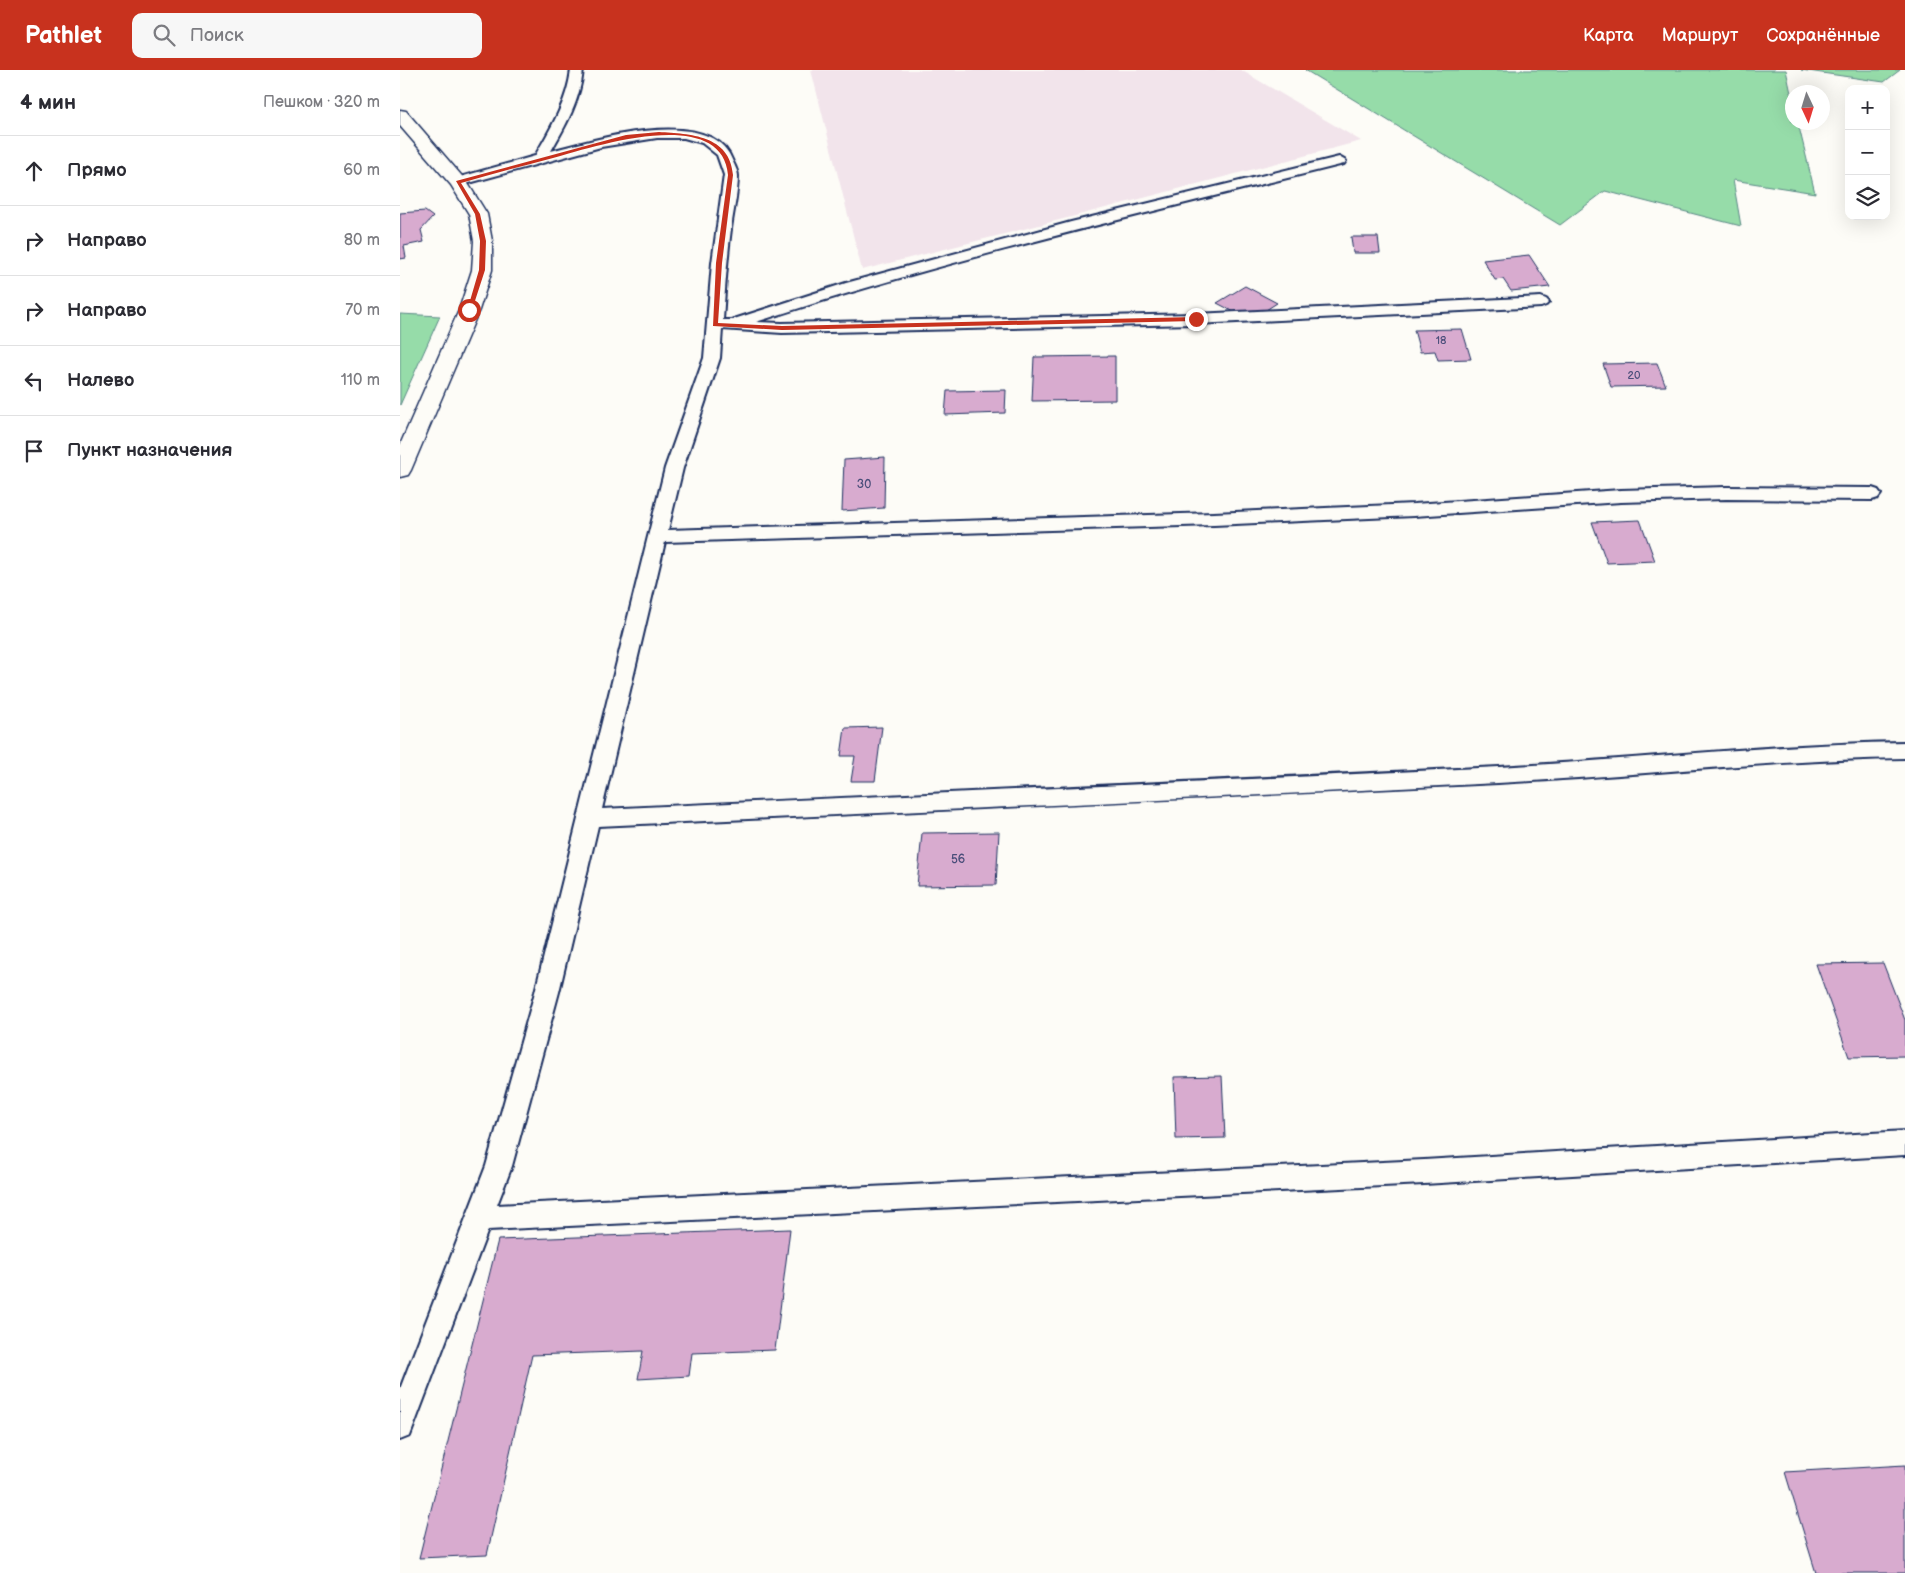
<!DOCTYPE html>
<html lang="ru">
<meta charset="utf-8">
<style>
body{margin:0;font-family:"Balsamiq Sans",sans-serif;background:#f7f7f7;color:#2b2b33}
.controls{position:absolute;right:15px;top:15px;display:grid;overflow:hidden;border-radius:10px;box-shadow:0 5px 20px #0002}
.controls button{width:45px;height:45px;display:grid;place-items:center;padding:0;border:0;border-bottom:1px solid #e1e1e2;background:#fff;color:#2b2b33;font:25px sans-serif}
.compass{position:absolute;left:1385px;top:15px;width:45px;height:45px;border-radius:50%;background:#fff;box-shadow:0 5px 20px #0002;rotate:176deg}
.stop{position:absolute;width:15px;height:15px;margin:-11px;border:4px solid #c8321e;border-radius:50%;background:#fff}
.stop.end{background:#c8321e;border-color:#fff;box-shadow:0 1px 5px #0008}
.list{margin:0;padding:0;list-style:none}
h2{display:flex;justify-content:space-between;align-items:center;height:65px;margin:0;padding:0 20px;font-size:21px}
h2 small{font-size:16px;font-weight:400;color:#7c7c81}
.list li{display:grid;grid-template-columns:32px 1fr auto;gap:15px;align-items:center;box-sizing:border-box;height:70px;padding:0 20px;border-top:1px solid #e1e1e2}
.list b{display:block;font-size:19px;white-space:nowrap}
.list em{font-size:16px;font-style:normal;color:#7c7c81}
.icon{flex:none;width:28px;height:28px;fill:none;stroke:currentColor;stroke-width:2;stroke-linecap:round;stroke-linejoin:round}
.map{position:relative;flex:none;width:1505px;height:1503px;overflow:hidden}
header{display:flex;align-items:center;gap:30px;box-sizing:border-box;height:70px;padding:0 25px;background:#c8321e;color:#fff}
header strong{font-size:24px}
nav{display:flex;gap:28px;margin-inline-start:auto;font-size:18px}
.search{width:350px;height:45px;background:#f7f7f7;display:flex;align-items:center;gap:12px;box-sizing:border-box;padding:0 18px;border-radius:10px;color:#7c7c81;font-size:19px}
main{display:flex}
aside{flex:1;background:#fff}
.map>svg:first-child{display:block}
.built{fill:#f2e4eb}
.green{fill:#96dca9;stroke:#588684}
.building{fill:#d8abcf;stroke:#1b2f5e}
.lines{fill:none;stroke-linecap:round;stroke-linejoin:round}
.service-casing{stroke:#1b2f5e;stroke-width:4}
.secondary-casing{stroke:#1b2f5e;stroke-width:3}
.service{fill:#fdfcf7;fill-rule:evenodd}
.secondary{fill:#fdfcf7;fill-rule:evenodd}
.route{fill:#c8321e}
.labels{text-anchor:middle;stroke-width:5;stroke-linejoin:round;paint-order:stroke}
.far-number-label{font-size:11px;fill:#4a4e7a}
.number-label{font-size:12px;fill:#4a4e7a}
</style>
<header>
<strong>Pathlet</strong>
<div class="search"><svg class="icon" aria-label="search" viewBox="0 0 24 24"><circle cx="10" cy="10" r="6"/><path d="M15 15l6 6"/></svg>Поиск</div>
<nav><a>Карта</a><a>Маршрут</a><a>Сохранённые</a></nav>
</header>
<main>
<aside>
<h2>4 мин<small>Пешком · 320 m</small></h2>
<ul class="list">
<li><svg class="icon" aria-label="ahead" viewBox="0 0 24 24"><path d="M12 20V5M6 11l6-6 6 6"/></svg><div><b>Прямо</b></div><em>60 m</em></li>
<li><svg class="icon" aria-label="right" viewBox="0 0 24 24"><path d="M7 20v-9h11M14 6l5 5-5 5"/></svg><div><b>Направо</b></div><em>80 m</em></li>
<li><svg class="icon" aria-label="right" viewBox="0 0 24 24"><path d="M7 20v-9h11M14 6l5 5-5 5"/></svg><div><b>Направо</b></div><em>70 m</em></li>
<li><svg class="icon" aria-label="left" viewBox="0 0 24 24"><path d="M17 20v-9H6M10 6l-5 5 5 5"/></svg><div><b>Налево</b></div><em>110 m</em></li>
<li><svg class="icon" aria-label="arrive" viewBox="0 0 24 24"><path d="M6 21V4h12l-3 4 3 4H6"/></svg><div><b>Пункт назначения</b></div></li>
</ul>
</aside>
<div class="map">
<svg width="1505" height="1503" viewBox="0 0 1505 1503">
<rect width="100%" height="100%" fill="#fdfcf7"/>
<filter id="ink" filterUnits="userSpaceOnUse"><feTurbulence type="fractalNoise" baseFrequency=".02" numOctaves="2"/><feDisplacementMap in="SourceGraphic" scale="10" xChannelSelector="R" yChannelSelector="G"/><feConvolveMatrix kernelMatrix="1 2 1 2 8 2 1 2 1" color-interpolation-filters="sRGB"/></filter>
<g filter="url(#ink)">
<path class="built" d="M411,0H841L961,71L675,146L462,200Z"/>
<g class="green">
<path d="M905,0H1386L1392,28V52L1398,53L1415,123L1333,110L1341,156L1205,121L1160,155Z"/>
<path d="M1401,0H1500L1484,12Z"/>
<path d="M0,244L40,246L0,335Z"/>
</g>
<g class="building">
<path d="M25,141L33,147L21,160L24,172L4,176L6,188L0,189V143Z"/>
<path d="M951,167H978L980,183H953Z"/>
<path d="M1129,185L1150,217L1111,221L1103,209L1095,210L1083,190Z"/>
<path d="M845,216L877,233L850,250L817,233Z"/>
<path d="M1062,259L1071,289L1038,290L1035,281L1020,282L1014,260Z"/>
<path d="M715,286V330L632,331L634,287Z"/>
<path d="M1257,293L1266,316L1211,317L1203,294Z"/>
<path d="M606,320L605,343L545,345L547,321Z"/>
<path d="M485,387L484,438L442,441L444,390Z"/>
<path d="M1240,450L1255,491L1207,493L1192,452Z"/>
<path d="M482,657L475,711H451L455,686H441L445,658Z"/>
<path d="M599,762L596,815L517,816L522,763Z"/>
<path d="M1483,893L1505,950V986L1449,987L1416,894Z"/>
<path d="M822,1006L825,1068L776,1069L774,1007Z"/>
<path d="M390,1159L375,1280L292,1283L289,1306L238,1309L243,1281L132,1285L87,1485L19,1488L98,1170Z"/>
<path d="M1505,1395V1503H1416L1385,1402Z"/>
</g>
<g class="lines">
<defs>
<path id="service" d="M171,0H183C180,31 166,55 151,81C193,70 313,33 333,92C335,96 338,102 338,106C338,123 333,142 331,159C327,189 325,219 323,250H331L446,213L671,152L939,87L946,91L944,94C747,143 549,189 356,252L382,253L796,244L1141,227L1146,229L1149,232L1146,235L1141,237L796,254L382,263L322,259L320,288L283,398L268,460L814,443L1014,434L1221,420L1326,417L1472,418L1478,420L1481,424L1478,428L1472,430L1326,429L1221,432L1014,446L814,455L265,472L202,739C501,725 800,712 1099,697C1234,690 1370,674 1505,672V688C1369,690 1234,706 1098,713C798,729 498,742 198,756L159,922L112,1096L97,1135L1024,1090L1505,1061V1085L1024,1114L88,1160L10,1366L0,1370V1319L86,1096L135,922L265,398L304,288L312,193L324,105L317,85L302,73L284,68H257L201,77L58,116L51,112L53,109L135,86C151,58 167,32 171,0Z"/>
<path id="secondary" d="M0,40L6,41L67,112L87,144L92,171V200L79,240L11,400L8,405L0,407V375L59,240L72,200L74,171L69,144L51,115L0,56Z"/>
</defs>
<use href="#service" class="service-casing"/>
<use href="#secondary" class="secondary-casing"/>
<use href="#service" class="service"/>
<use href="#secondary" class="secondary"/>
</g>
</g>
<path class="route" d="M259,62C290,64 330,65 333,105L322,193L318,253L382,256L796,247L798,249L796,251L382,260L313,256L316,193L328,105C322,34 193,77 153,88C122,96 92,104 61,113L80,144L86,171L85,200L72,240L67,241L79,200L80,171L75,144L56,111L226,65Z"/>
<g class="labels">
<g class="far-number-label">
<text x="1041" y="274">18</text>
<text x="1234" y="309">20</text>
</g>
<g class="number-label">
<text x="464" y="418">30</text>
<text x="558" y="793">56</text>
</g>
</g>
</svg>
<div class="controls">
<button>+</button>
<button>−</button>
<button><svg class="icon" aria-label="layers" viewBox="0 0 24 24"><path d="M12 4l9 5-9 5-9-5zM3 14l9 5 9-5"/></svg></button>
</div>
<svg class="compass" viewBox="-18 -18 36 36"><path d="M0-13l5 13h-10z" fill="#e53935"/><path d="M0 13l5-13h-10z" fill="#7c7c81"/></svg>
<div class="stop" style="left:69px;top:240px"></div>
<div class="stop end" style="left:796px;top:249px"></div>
</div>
</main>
